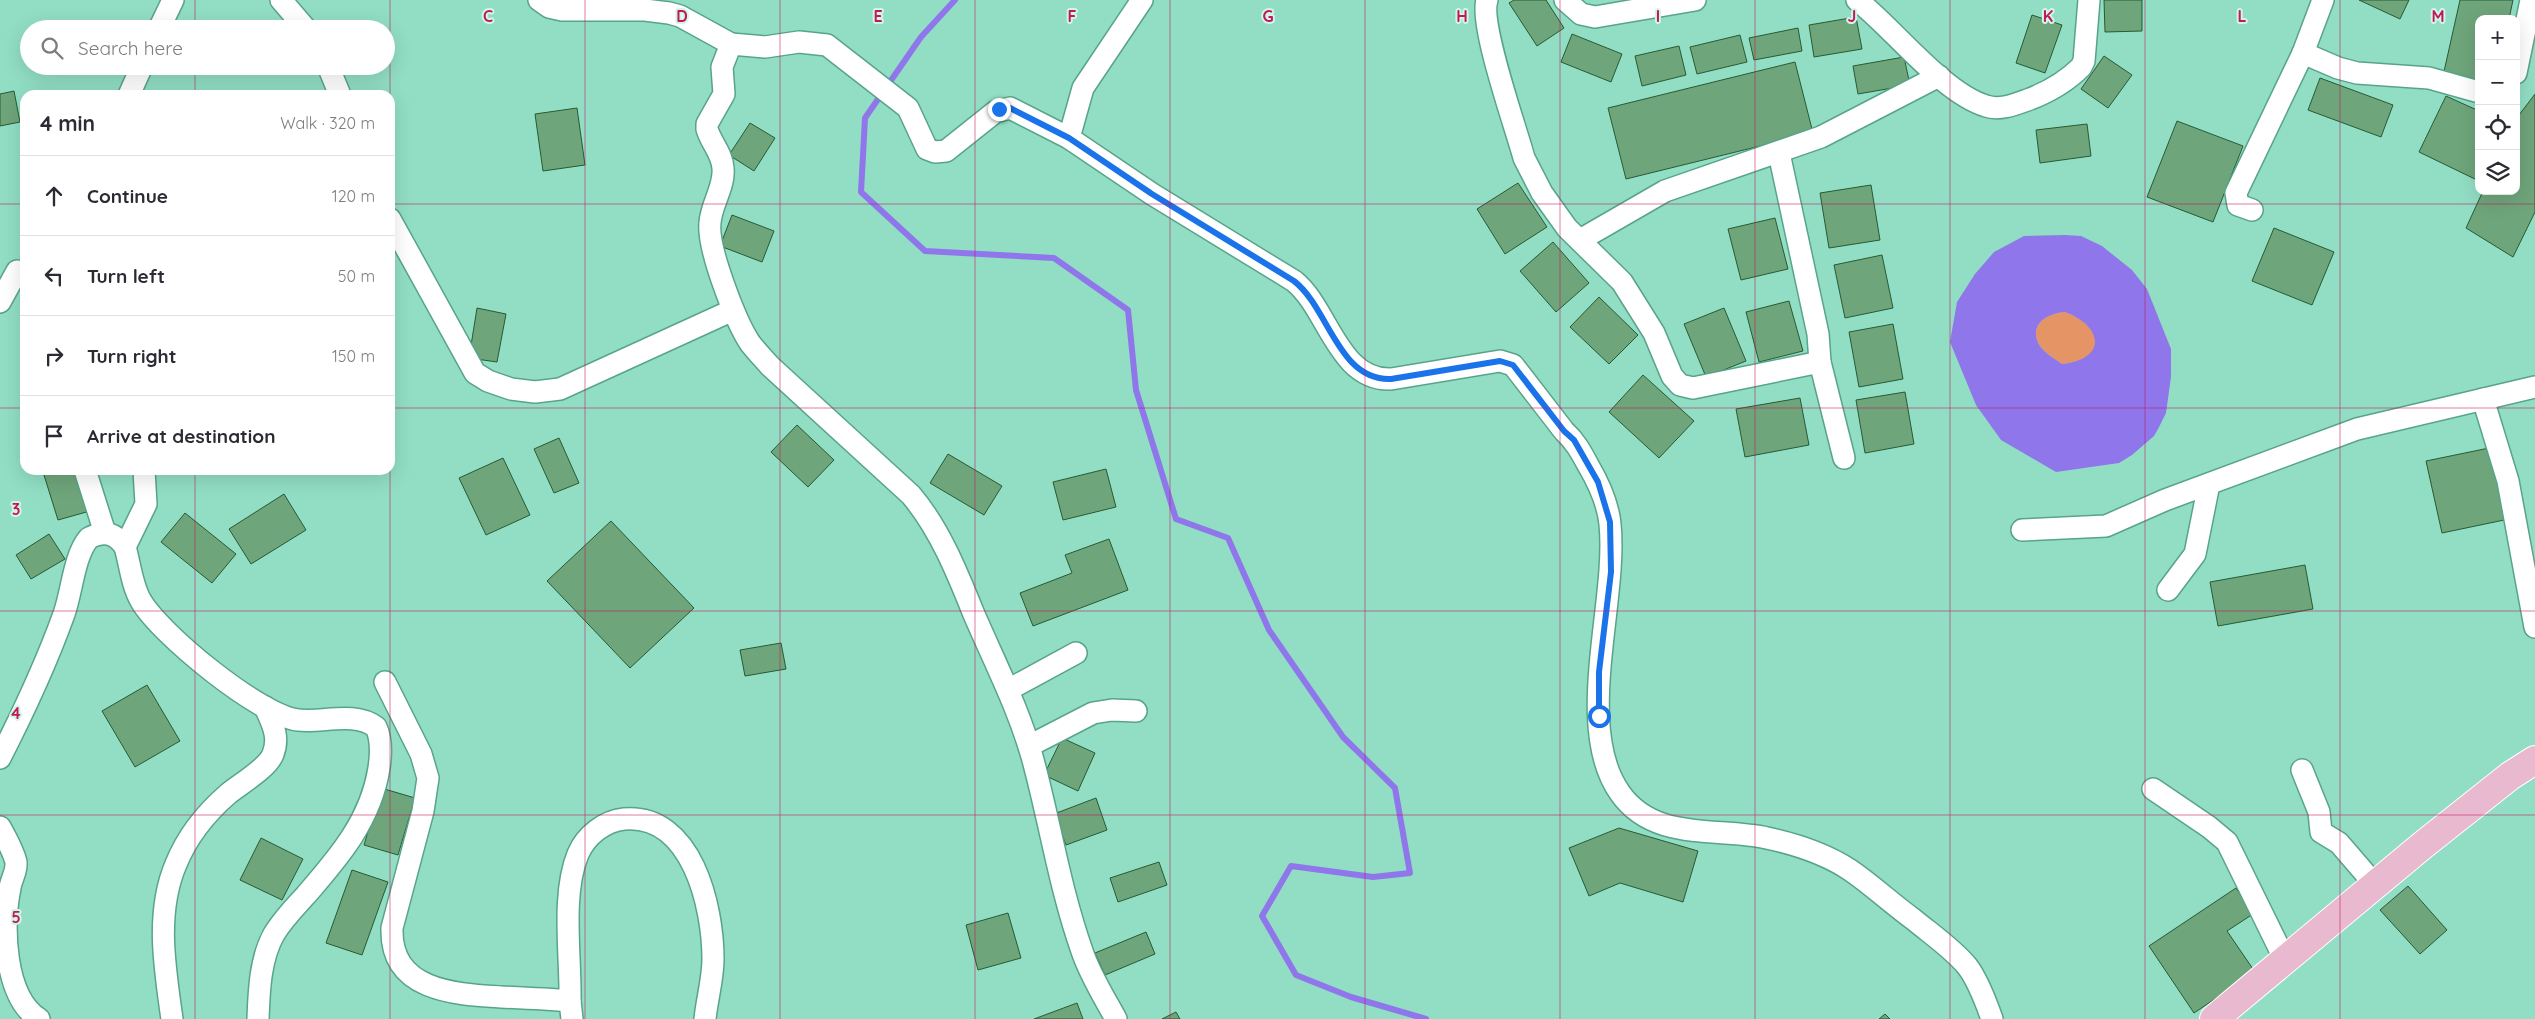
<!DOCTYPE html>
<meta charset="utf-8">
<style>
body{margin:0;font-family:Quicksand,sans-serif;background:#f2f2f3;color:#2b2b33}
.controls{position:absolute;right:15px;top:15px;display:grid;overflow:hidden;border-radius:10px;box-shadow:0 5px 20px #0002}
.controls button{width:45px;height:45px;display:grid;place-items:center;padding:0;border:0;border-bottom:1px solid #e1e1e2;background:#fff;color:#2b2b33;font:25px sans-serif}
.stop{position:absolute;width:15px;height:15px;margin:-11px;border:4px solid #1a73e8;border-radius:50%;background:#fff}
.stop.end{background:#1a73e8;border-color:#fff;box-shadow:0 1px 5px #0008}
.list{margin:0;padding:0;list-style:none}
h2{display:flex;justify-content:space-between;align-items:center;height:65px;margin:0;padding:0 20px;font-size:21px}
h2 small{font-size:16px;font-weight:400;color:#7c7c81}
.list li{display:grid;grid-template-columns:32px 1fr auto;gap:15px;align-items:center;box-sizing:border-box;height:80px;padding:0 20px;border-top:1px solid #e1e1e2}
.list b{display:block;font-size:19px;white-space:nowrap}
.list em{font-size:16px;font-style:normal;color:#7c7c81}
.icon{flex:none;width:28px;height:28px;fill:none;stroke:currentColor;stroke-width:2;stroke-linecap:round;stroke-linejoin:round}
.map{position:relative;flex:none;width:2535px;height:1019px;overflow:hidden}
.search{position:absolute;background:#fff;box-shadow:0 5px 20px #0002;left:20px;top:20px;width:375px;height:55px;display:flex;align-items:center;gap:12px;box-sizing:border-box;padding:0 18px;border-radius:28px;color:#7c7c81;font-size:19px}
.panel{position:absolute;background:#fff;box-shadow:0 5px 20px #0002;left:20px;top:90px;width:375px;height:385px;border-radius:15px}
.map>svg:first-child{display:block}
.green{fill:#e49465}
.water{fill:#8f76eb;fill-rule:evenodd}
.lines{fill:none;stroke-linecap:round;stroke-linejoin:round}
.stream{stroke:#8f76eb;stroke-width:6}
.building{fill:#6fa57b;stroke:#265b35}
.minor-casing{stroke:#58a48b;stroke-width:24}
.major-casing{stroke:#fff;stroke-width:30}
.minor{stroke:#fff;stroke-width:21}
.major{stroke:#e9b9d0;stroke-width:28}
.route{stroke:#1a73e8;stroke-width:6}
.grid{fill:none;stroke:#c2185b;stroke-width:1;stroke-opacity:0.55}
.grid-label{font-size:16px;text-anchor:middle;font-weight:bold;fill:#c2185b;stroke:#d1f6e8;stroke-width:4;stroke-linejoin:round;paint-order:stroke}
</style>
<div class="map">
<svg width="2535" height="1019" viewBox="0 0 2535 1019">
<rect width="100%" height="100%" fill="#91dec4"/>
<path class="green" d="M2065,312C2104,326 2109,359 2062,364C2054,358 2040,351 2037,340C2031,321 2051,313 2065,312Z"/>
<path class="water" d="M2065,235L2081,236L2102,246L2132,270L2147,289L2171,349V377L2166,413L2158,429L2154,436L2132,455L2119,463L2056,472L2001,440L1976,405L1950,342L1957,302L1975,274L1994,252L2024,236ZM2065,312C2103,326 2108,359 2062,364C2054,358 2040,351 2037,340C2031,321 2051,313 2065,312Z"/>
<g class="lines">
<path class="stream" d="M955,0L921,37L865,118L861,192L925,251L1054,258L1128,310L1136,390L1176,519L1228,538L1269,630L1343,737L1395,788L1410,873L1373,877L1291,866L1262,916L1296,975L1351,997L1426,1019"/>
</g>
<g class="building">
<path d="M1514,0H1546L1564,28L1537,46L1509,3Z"/>
<path d="M2104,0H2142V31L2105,32Z"/>
<path d="M2359,0H2409L2400,19Z"/>
<path d="M2460,0H2513L2509,19H2479V84L2443,76Z"/>
<path d="M2032,15L2062,25L2045,73L2016,63Z"/>
<path d="M1856,17L1862,49L1814,57L1809,25Z"/>
<path d="M1798,28L1802,51L1754,60L1749,38Z"/>
<path d="M1572,34L1622,54L1611,82L1561,62Z"/>
<path d="M1740,35L1747,62L1697,74L1690,47Z"/>
<path d="M1679,46L1686,75L1642,86L1635,56Z"/>
<path d="M2104,56L2132,75L2108,108L2081,89Z"/>
<path d="M1904,57L1910,85L1858,94L1853,66Z"/>
<path d="M1795,62L1813,133L1626,179L1608,108Z"/>
<path d="M2320,78L2393,105L2381,137L2308,110Z"/>
<path d="M14,91L20,122L0,126V94Z"/>
<path d="M2535,94V212L2513,257L2466,228L2483,191H2516V119Z"/>
<path d="M2446,96L2479,111V181L2419,152Z"/>
<path d="M577,108L585,165L543,171L535,114Z"/>
<path d="M2177,121L2243,146L2213,222L2147,197Z"/>
<path d="M750,123L775,138L754,171L729,155Z"/>
<path d="M2087,124L2091,156L2040,163L2036,130Z"/>
<path d="M1518,183L1547,227L1505,254L1477,209Z"/>
<path d="M1871,185L1880,240L1829,248L1820,193Z"/>
<path d="M732,215L774,231L762,262L720,246Z"/>
<path d="M1775,218L1788,269L1741,280L1728,229Z"/>
<path d="M2274,228L2334,252L2312,305L2252,281Z"/>
<path d="M1553,242L1589,283L1556,312L1520,271Z"/>
<path d="M1882,255L1893,308L1845,318L1834,265Z"/>
<path d="M1599,297L1638,335L1609,364L1570,327Z"/>
<path d="M1789,301L1803,351L1759,362L1746,312Z"/>
<path d="M477,308L506,314L497,362L469,358Z"/>
<path d="M1724,308L1746,361L1706,377L1684,324Z"/>
<path d="M1893,324L1903,379L1859,387L1849,332Z"/>
<path d="M1643,375L1694,421L1659,458L1609,412Z"/>
<path d="M1905,392L1914,444L1865,453L1856,400Z"/>
<path d="M1800,398L1809,445L1745,457L1736,409Z"/>
<path d="M797,425L834,460L808,487L771,452Z"/>
<path d="M559,438L579,483L554,493L534,449Z"/>
<path d="M2494,447L2509,519L2442,533L2426,461Z"/>
<path d="M948,454L1002,486L984,515L930,483Z"/>
<path d="M503,458L530,515L486,535L459,478Z"/>
<path d="M1106,469L1116,507L1063,520L1053,482Z"/>
<path d="M59,470H77L90,511L58,520L44,475Z"/>
<path d="M284,494L306,530L251,564L229,529Z"/>
<path d="M185,513L236,554L212,583L161,542Z"/>
<path d="M611,521L694,608L630,668L547,581Z"/>
<path d="M49,534L65,559L31,579L16,555Z"/>
<path d="M1109,539L1128,590L1033,626L1020,593L1072,573L1065,555Z"/>
<path d="M2305,565L2313,609L2218,626L2210,582Z"/>
<path d="M781,643L786,669L745,676L740,650Z"/>
<path d="M147,685L180,741L135,767L102,711Z"/>
<path d="M1062,738L1095,753L1078,791L1044,775Z"/>
<path d="M381,788L415,798L398,855L364,845Z"/>
<path d="M1096,798L1107,830L1066,845L1054,814Z"/>
<path d="M1619,828L1698,851L1683,902L1620,883L1589,896L1569,848Z"/>
<path d="M261,838L303,859L282,900L240,880Z"/>
<path d="M1159,862L1167,885L1118,902L1110,878Z"/>
<path d="M352,870L388,882L362,955L326,943Z"/>
<path d="M2408,886L2447,930L2420,954L2380,910Z"/>
<path d="M2236,888L2253,914L2227,931L2255,972L2194,1013L2149,946Z"/>
<path d="M1008,913L1021,958L978,970L966,925Z"/>
<path d="M1146,932L1155,954L1105,975L1095,953Z"/>
<path d="M1077,1003L1083,1019H1034Z"/>
<path d="M1176,1012L1180,1019H1162Z"/>
<path d="M1885,1014L1890,1019H1879Z"/>
</g>
<g class="lines">
<defs>
<g id="minor">
<path d="M281,0L306,29"/>
<path d="M539,0L549,7L562,10H645L669,13L680,16L731,44L765,47L799,42L827,45L908,108L927,149L935,152L946,151L995,112L1010,108L1069,138L1152,194L1294,281C1328,308 1338,381 1391,379L1500,361L1513,365L1564,431C1575,441 1581,452 1588,465C1598,482 1608,504 1610,524C1618,601 1573,727 1620,793C1654,842 1718,827 1767,838C1795,844 1826,854 1850,870C1872,885 1891,903 1913,919C1931,934 1952,948 1967,966C1978,980 1986,1002 1992,1019"/>
<path d="M1487,0C1479,24 1516,128 1524,158L1542,193L1567,228L1622,282L1654,333L1672,376L1680,385L1693,388L1820,362L1818,334L1779,153"/>
<path d="M1565,0L1581,14L1595,17L1695,0"/>
<path d="M1857,0C1894,29 1943,93 1986,106C2000,111 2016,104 2030,99C2048,92 2067,81 2081,67L2084,61L2089,0"/>
<path d="M2323,0L2303,53L2338,68L2357,73L2429,78L2479,92"/>
<path d="M159,29L173,0"/>
<path d="M731,44L722,67L724,94L707,124V129C711,143 722,153 723,168C725,187 711,204 710,223C707,248 736,322 750,343C756,351 763,358 770,366L911,495C939,528 957,572 973,612C994,661 1019,709 1033,760C1050,823 1060,889 1082,951C1090,975 1104,997 1116,1019"/>
<path d="M328,66L340,95"/>
<path d="M2516,73L2531,0"/>
<path d="M129,95L142,66"/>
<path d="M1069,138L1083,88L1142,0"/>
<path d="M2252,210L2238,205L2236,193L2303,53"/>
<path d="M390,219L475,373L488,381L511,389L535,392L560,389L733,310"/>
<path d="M1580,240L1665,191L1821,137L1939,76"/>
<path d="M0,302L17,271"/>
<path d="M1820,362L1844,458"/>
<path d="M2483,399L2508,481L2535,627"/>
<path d="M85,470L105,533"/>
<path d="M2022,530L2106,526L2165,500L2357,429L2535,387"/>
<path d="M125,547L146,504L144,470"/>
<path d="M2168,590L2195,554L2209,484"/>
<path d="M385,682L421,754L428,778L423,811L392,928C390,991 454,994 501,997C524,998 547,999 570,1001C571,956 561,895 578,854C586,835 605,821 624,819C692,813 713,907 713,959C713,979 707,999 705,1019"/>
<path d="M1008,690L1076,653"/>
<path d="M1029,746L1093,713L1112,710L1136,711"/>
<path d="M0,758C24,711 46,664 64,614C72,592 74,555 89,538C104,530 116,533 125,547C130,564 132,586 141,601C160,634 260,716 298,720C323,723 354,711 376,727C382,740 381,755 379,768C371,820 339,857 306,895C295,907 283,919 274,934C260,959 259,991 258,1019"/>
<path d="M2302,770L2319,812L2321,832L2339,843L2376,886"/>
<path d="M2153,789L2209,827L2227,842L2285,960"/>
<path d="M0,827C6,838 13,850 16,862C17,872 11,879 10,888C2,925 4,997 39,1019"/>
<path d="M570,1001L572,1019"/>
<path d="M172,1019C165,969 155,913 176,864C187,837 206,813 228,794C240,784 268,768 273,754C280,737 272,723 265,707"/>
</g>
<path id="major" d="M2214,1019L2423,845L2510,776L2535,760"/>
</defs>
<use href="#minor" class="minor-casing"/>
<use href="#major" class="major-casing"/>
<use href="#minor" class="minor"/>
<use href="#major" class="major"/>
</g>
<g class="lines">
<path class="route" d="M999,109L1010,108L1069,138L1152,194L1294,281C1329,308 1338,381 1391,379L1500,361L1513,365L1564,431L1574,440L1598,482L1610,522L1611,572L1599,672V716"/>
</g>
<path class="grid" d="M195,0V29M390,0V95M585,0V1019M780,0V1019M975,0V1019M1170,0V1019M1365,0V1019M1560,0V1019M1755,0V1019M1950,0V1019M2145,0V1019M2340,0V1019M195,66V95M390,95V470M0,204H25M390,204H2535M0,408H25M390,408H2535M195,470V1019M390,470V1019M0,611H2535M0,815H2535"/>
<g class="grid-label">
<text x="488" y="22">C</text>
<text x="682" y="22">D</text>
<text x="878" y="22">E</text>
<text x="1072" y="22">F</text>
<text x="1268" y="22">G</text>
<text x="1462" y="22">H</text>
<text x="1658" y="22">I</text>
<text x="1852" y="22">J</text>
<text x="2048" y="22">K</text>
<text x="2242" y="22">L</text>
<text x="2438" y="22">M</text>
<text x="16" y="515">3</text>
<text x="16" y="719">4</text>
<text x="16" y="923">5</text>
</g>
</svg>
<div class="controls">
<button>+</button>
<button>−</button>
<button><svg class="icon" aria-label="locate" viewBox="0 0 24 24"><circle cx="12" cy="12" r="6"/><path d="M12 2v4M12 18v4M2 12h4M18 12h4"/></svg></button>
<button><svg class="icon" aria-label="layers" viewBox="0 0 24 24"><path d="M12 4l9 5-9 5-9-5zM3 14l9 5 9-5"/></svg></button>
</div>
<div class="stop" style="left:1599px;top:716px"></div>
<div class="stop end" style="left:999px;top:109px"></div>
<div class="search"><svg class="icon" aria-label="search" viewBox="0 0 24 24"><circle cx="10" cy="10" r="6"/><path d="M15 15l6 6"/></svg>Search here</div>
<section class="panel">
<h2>4 min<small>Walk · 320 m</small></h2>
<ul class="list">
<li><svg class="icon" aria-label="ahead" viewBox="0 0 24 24"><path d="M12 20V5M6 11l6-6 6 6"/></svg><div><b>Continue</b></div><em>120 m</em></li>
<li><svg class="icon" aria-label="left" viewBox="0 0 24 24"><path d="M17 20v-9H6M10 6l-5 5 5 5"/></svg><div><b>Turn left</b></div><em>50 m</em></li>
<li><svg class="icon" aria-label="right" viewBox="0 0 24 24"><path d="M7 20v-9h11M14 6l5 5-5 5"/></svg><div><b>Turn right</b></div><em>150 m</em></li>
<li><svg class="icon" aria-label="arrive" viewBox="0 0 24 24"><path d="M6 21V4h12l-3 4 3 4H6"/></svg><div><b>Arrive at destination</b></div></li>
</ul>
</section>
</div>
